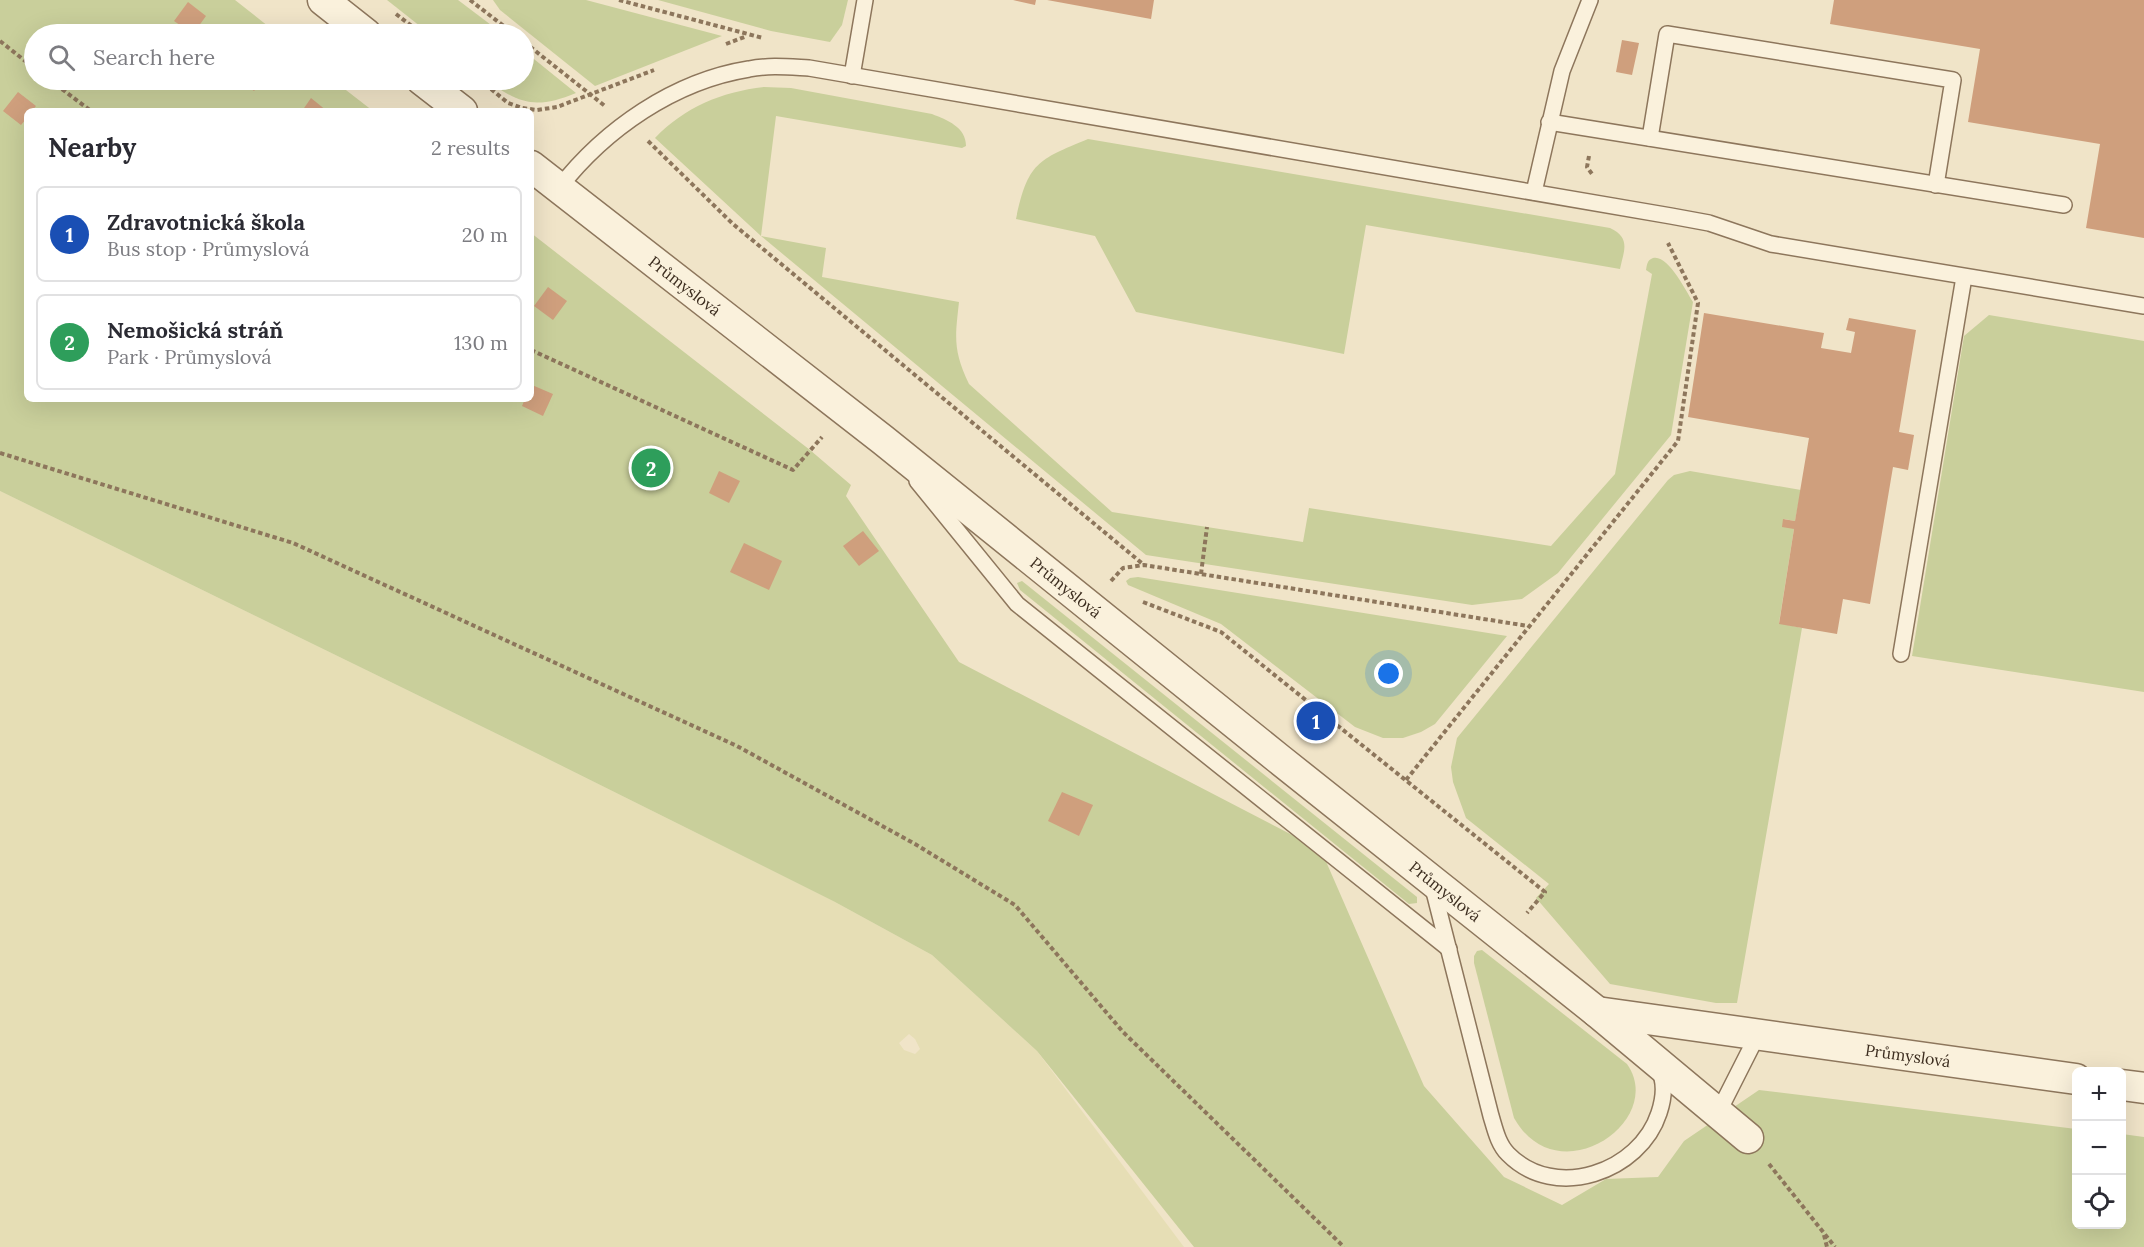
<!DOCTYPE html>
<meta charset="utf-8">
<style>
body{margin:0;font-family:Lora,serif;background:#f2f2f3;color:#2b2b33}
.controls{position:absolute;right:18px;bottom:18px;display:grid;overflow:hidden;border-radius:9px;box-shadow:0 6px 24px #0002}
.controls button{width:54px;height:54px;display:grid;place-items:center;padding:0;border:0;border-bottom:2px solid #e1e1e2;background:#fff;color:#2b2b33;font:30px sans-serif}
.you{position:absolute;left:1389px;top:674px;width:21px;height:21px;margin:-15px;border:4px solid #fff;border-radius:50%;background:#1a73e8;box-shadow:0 0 0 9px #1a73e833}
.badge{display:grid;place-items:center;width:39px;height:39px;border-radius:50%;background:#0b8043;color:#fff;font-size:20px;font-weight:700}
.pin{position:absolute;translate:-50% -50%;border:3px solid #fff;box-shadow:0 2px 6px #0006}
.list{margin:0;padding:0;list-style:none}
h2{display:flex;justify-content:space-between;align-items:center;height:78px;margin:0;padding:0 24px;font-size:26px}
h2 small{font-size:20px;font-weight:400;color:#7c7c81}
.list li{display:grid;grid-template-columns:39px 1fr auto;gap:18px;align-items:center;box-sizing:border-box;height:96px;margin:0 12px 12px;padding:0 12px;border:2px solid #e1e1e2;border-radius:9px}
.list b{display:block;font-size:22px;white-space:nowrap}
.list p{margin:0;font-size:20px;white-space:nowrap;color:#7c7c81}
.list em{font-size:20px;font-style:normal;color:#7c7c81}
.icon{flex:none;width:33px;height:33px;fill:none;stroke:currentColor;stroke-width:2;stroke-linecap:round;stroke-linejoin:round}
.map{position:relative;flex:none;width:2144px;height:1247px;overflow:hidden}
.search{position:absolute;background:#fff;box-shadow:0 6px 24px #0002;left:24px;top:24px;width:510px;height:66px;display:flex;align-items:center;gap:15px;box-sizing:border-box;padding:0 21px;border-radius:33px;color:#7c7c81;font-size:22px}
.panel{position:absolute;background:#fff;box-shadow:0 6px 24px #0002;left:24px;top:108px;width:510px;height:294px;border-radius:9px}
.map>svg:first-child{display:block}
.farmland{fill:#e6deb5;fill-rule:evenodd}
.green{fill:#c9cf9b}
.building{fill:#cf9f7d}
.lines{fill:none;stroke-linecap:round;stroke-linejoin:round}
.lane-casing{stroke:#8d765c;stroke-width:18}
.street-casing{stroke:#8d765c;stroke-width:33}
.path{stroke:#8d765c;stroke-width:4;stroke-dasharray:4.5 3;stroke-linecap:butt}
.lane{stroke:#faf1dc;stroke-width:15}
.street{stroke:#faf1dc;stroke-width:30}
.labels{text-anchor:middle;stroke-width:6;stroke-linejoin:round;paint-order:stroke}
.street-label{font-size:16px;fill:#3d2e20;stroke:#f7eed8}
</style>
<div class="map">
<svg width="2144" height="1247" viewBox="0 0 2144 1247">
<rect width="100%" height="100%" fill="#f0e4c8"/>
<path class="farmland" d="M0,491L536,753L835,902L932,955L1037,1051L1184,1247H0ZM909,1034L915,1039L920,1049L915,1054L904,1050L899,1043Z"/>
<g class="green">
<path d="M0,0H235L278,34H34V80H333L373,111H27V399H531V233L810,450L851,485L846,496L959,662L1321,850L1424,1086L1504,1177L1562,1205L1606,1179L1658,1177L1684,1141L1759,1090L2076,1129V1224H2122V1134L2144,1137V1247H1194L1037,1051L932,955L835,902L536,753L0,491Z"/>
<path d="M387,0H458L503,34H430Z"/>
<path d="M493,0H586L722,36L595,86L500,10Z"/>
<path d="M658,0H848L842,25L830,42L771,31Z"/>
<path d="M524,51L576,93C537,109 520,105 487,80H524Z"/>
<path d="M764,87L791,88L932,114C947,120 966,127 966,146L962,148L776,116L761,236L826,248L822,277L959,302C955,338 953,350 969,384L1112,512L1303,542L1309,508L1551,546L1615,474L1652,274L1646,270C1647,265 1647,260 1653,258C1668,254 1686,291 1693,302L1671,435L1558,573L1522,599L1472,605L1146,555L761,236L655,138C685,107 721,92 764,87Z"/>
<path d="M1088,139L1610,228C1631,238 1624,250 1620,269L1366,225L1344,354L1136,312L1095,236L1016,219C1028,163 1037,160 1088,139Z"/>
<path d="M1989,315L2144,341V692L1912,656L1964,336Z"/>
<path d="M1690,471L1801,490L1795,521L1784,519L1794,529L1779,623L1802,628L1737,1003H1716L1610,984L1536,898L1549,884L1466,818L1453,782L1451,767L1457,738L1668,480L1674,475Z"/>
<path d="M1138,577L1507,636L1435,724L1421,732L1403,738H1383L1355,727L1221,624L1128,585L1126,581L1130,578Z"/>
<path d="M1022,581L1417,897V903L1409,904L1020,590L1017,583Z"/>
<path d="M1482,950L1627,1064C1667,1121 1558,1196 1514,1118L1474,963V956L1477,951Z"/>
</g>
<g class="building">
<path d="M1013,0H1036L1035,5Z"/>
<path d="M1047,0H1154L1151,19Z"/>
<path d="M1834,0H2144V238L2086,228L2100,144L1968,122L1980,49L1830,24Z"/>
<path d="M188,2L206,16L193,34L174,21Z"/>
<path d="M1622,40L1639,43L1632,75L1616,72Z"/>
<path d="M250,80H263L254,91L246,85Z"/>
<path d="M18,92L36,106L32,111H27V118L21,125L3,111Z"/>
<path d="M311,98L327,111H302Z"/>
<path d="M548,287L567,301L553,320L534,306Z"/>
<path d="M1704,313L1824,333L1821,348L1851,353L1855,332L1846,330L1849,318L1916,330L1899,432L1914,435L1908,470L1893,467L1870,604L1843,599L1837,634L1779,624L1794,529L1782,527L1783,519L1795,521L1809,438L1688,417Z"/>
<path d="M532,385L553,394L543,416L522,406L525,399H531Z"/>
<path d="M719,471L740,481L729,503L709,493Z"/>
<path d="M863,531L879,551L859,566L843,546Z"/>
<path d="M744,543L782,561L769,590L730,572Z"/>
<path d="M1062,792L1093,805L1079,836L1048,821Z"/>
</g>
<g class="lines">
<defs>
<g id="lane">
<path d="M852,76L865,0"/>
<path d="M1549,122L2064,205"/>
<path d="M1650,138L1667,34L1953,80L1936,185"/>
<path d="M559,188C605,129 674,81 749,69C769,65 789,67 809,68L1671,216L1709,223L1771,244L2144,306"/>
<path d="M1534,192L1562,71L1590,0"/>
<path d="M917,481L1017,604L1449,949"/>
<path d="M1901,654L1964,277"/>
<path d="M1432,884L1491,1116C1495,1129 1498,1144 1508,1154C1555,1202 1640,1172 1659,1113C1664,1098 1666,1082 1658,1068"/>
<path d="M1718,1113L1758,1034"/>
</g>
<g id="street">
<path d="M323,0L366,34"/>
<path d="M422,80L462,111"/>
<path id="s1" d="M531,166L883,440L1279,759L1597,1012L1748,1138"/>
<path id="s2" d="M1597,1012L2076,1079"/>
<path d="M2122,1085L2144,1088"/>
</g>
</defs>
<use href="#lane" class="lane-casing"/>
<use href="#street" class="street-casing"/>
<g class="path">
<path d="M470,0L514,34"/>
<path d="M619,0L763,38"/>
<path d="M396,14L422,34"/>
<path d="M0,41L34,68"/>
<path d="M524,42L605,106"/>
<path d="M726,44L747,36"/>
<path d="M50,80L91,111"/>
<path d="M491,89L508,103L522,108L537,110L557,107L654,70"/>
<path d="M648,141L733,224L1144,565"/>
<path d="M1589,156L1587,167L1592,174"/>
<path d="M531,350L793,470L822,437"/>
<path d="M0,453L293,543L737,746L915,844L1015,905L1123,1032L1344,1247"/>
<path d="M1201,574L1207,527"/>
<path d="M1111,581L1123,568L1144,565L1528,626"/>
<path d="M1143,602L1221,632L1545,892L1527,913"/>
<path d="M1406,780L1678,441L1698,303L1668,243"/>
<path d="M1769,1164L1835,1247"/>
<path d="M1824,1235L1827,1247"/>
</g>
<use href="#lane" class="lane"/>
<use href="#street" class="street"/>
</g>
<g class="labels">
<g class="street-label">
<text dy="6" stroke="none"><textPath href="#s1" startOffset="195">Průmyslová</textPath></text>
<text dy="6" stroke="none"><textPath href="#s1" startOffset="681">Průmyslová</textPath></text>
<text dy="6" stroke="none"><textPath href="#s1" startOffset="1167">Průmyslová</textPath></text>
<text dy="6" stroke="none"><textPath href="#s2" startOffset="314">Průmyslová</textPath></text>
</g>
</g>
</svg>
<div class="controls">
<button>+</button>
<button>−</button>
<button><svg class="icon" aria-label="locate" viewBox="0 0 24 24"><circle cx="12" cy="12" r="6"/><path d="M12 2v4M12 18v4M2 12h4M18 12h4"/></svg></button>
</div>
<div class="you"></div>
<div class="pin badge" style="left:1316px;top:721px;background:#1a4fb4">1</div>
<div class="pin badge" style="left:651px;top:468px;background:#2e9e5b">2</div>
<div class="search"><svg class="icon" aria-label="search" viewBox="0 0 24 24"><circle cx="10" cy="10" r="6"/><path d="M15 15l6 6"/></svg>Search here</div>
<section class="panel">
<h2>Nearby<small>2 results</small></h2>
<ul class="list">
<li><span class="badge" style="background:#1a4fb4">1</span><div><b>Zdravotnická škola</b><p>Bus stop · Průmyslová</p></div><em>20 m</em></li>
<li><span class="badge" style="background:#2e9e5b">2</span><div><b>Nemošická stráň</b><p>Park · Průmyslová</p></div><em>130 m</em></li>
</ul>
</section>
</div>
